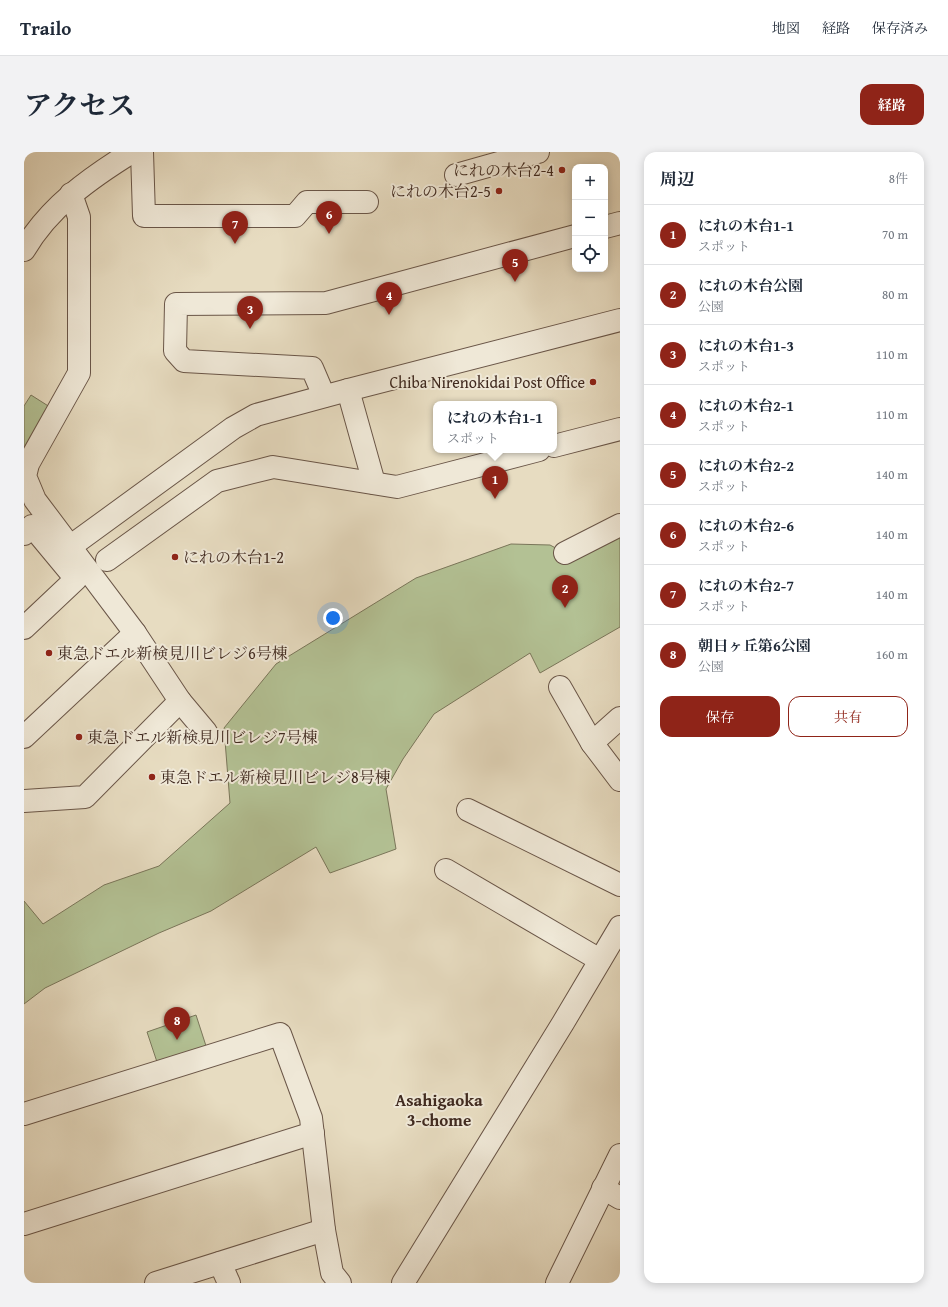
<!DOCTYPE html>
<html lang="ja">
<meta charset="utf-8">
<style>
body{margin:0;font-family:"Gentium Book Plus","Noto Serif JP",serif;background:#f2f2f3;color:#1f2937}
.controls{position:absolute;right:12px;top:12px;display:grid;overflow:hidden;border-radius:8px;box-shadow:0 2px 10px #0003}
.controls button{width:36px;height:36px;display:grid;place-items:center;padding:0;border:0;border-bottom:1px solid #e0e1e3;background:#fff;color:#1f2937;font:20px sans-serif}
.you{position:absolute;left:309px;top:466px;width:14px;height:14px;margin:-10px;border:3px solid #fff;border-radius:50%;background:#1a73e8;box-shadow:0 0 0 6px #1a73e833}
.badge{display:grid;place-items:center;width:26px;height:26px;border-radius:50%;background:#8f2418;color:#fff;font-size:13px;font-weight:700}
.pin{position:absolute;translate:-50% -33px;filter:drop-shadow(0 1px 2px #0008)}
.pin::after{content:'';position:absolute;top:21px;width:14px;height:12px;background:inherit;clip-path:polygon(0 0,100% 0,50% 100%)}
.popup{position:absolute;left:409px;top:249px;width:124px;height:52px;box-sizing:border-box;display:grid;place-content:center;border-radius:8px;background:#fff;filter:drop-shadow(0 1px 3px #0005);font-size:13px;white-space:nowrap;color:#747a83}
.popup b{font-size:15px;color:#1f2937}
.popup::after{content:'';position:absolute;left:50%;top:100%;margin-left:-8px;border:8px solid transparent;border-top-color:#fff}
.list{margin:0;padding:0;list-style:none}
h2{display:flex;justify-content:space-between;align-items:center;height:52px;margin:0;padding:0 16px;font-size:17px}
h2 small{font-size:13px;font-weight:400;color:#747a83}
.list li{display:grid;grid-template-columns:26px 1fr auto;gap:12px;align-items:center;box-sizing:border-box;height:60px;padding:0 16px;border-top:1px solid #e0e1e3}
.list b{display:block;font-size:15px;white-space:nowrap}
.list p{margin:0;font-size:13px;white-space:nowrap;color:#747a83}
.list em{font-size:13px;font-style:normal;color:#747a83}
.actions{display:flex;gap:8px;padding:12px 16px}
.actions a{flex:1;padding:9px 0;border:1px solid #8f2418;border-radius:12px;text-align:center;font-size:14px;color:#8f2418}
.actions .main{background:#8f2418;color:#fff}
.icon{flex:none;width:22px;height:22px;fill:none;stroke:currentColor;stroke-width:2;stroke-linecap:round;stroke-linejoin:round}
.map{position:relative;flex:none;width:596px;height:1131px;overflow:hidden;border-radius:12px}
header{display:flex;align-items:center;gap:24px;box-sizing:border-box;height:56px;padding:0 20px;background:#fff;border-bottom:1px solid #e0e1e3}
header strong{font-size:19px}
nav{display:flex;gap:22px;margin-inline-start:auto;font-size:14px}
.intro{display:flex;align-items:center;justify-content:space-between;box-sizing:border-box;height:96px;padding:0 24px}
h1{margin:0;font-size:28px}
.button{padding:10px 18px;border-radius:12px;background:#8f2418;color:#fff;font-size:14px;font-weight:700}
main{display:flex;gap:24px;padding:0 24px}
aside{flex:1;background:#fff;border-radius:12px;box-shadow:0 2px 10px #0003}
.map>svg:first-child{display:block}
.green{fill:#b3c194;stroke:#7a765a}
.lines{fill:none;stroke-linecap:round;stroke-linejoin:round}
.minor-casing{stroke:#6a5648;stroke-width:24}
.minor{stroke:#efe8d7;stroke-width:22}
.poi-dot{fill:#8f2418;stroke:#efe8d7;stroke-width:1.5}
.labels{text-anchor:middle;stroke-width:4;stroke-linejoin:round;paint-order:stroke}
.poi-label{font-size:16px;fill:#402a20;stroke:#efe8d7;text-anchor:start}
.neighbourhood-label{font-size:17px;font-weight:bold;fill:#402a20;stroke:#efe8d7}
</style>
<header>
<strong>Trailo</strong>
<nav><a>地図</a><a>経路</a><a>保存済み</a></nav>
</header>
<div class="intro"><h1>アクセス</h1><a class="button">経路</a></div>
<main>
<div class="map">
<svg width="596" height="1131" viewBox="0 0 596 1131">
<rect width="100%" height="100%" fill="#e7dcc1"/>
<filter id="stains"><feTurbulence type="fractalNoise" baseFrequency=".005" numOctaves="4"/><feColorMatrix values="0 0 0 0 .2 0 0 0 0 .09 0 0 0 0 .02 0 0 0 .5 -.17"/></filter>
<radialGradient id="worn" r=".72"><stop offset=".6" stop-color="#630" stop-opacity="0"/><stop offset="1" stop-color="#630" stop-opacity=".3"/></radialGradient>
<g class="green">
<path d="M7,243L29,257L0,308V254Z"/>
<path d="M596,375V475L516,521L506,501L410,562L379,607L362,637L372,697L306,721L292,695L187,759L135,781L21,836L0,852V749L19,772L80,733L135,714L206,651L200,576L252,512L392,426L487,392L526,393L541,401Z"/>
<path d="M172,863L183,897L134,913L123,880Z"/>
</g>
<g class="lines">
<defs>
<g id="minor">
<path d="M118,0L120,64H271L283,50H343"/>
<path d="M432,23L514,0"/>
<path d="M47,42L55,65V221L4,312L1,324L11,348L111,481L156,549L182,580"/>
<path d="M581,75L596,71"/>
<path d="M0,98C25,55 66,26 108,0"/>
<path d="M324,238L350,331"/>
<path d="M300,244L288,216L160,209L151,199L152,152L302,151L551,84"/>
<path d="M530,294L596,277"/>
<path d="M0,382L8,374L52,427L0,476"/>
<path d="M47,394L209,276L232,263L324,238L596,168"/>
<path d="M541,401L596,373"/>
<path d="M83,408L193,329L249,315L373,335L515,298"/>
<path d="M536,535L568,591L596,628"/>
<path d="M0,585L111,481"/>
<path d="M568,591L596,566"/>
<path d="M0,649L61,645L156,549"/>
<path d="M444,658L596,733"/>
<path d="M422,718L576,808"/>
<path d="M0,962L256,882L287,966L300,1078L308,1121L316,1131"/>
<path d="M579,1036L596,1046"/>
<path d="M0,1072L289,981"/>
<path d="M196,1111L205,1131"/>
<path d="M132,1131L300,1078"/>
<path d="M379,1131L539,871L596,775"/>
<path d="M533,1131L596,1003"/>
</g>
</defs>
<use href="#minor" class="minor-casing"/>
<use href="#minor" class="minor"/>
</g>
<g class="poi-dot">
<circle cx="538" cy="18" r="4"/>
<circle cx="475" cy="39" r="4"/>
<circle cx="569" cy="230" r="4"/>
<circle cx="151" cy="405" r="4"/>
<circle cx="25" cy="501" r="4"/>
<circle cx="55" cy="585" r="4"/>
<circle cx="128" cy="625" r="4"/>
</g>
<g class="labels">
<g class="poi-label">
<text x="530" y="24" text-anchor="end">にれの木台2-4</text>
<text x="467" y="45" text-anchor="end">にれの木台2-5</text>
<text x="561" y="236" text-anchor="end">Chiba Nirenokidai Post Office</text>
<text x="159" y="411">にれの木台1-2</text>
<text x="33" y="507">東急ドエル新検見川ビレジ6号棟</text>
<text x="63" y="591">東急ドエル新検見川ビレジ7号棟</text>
<text x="136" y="631">東急ドエル新検見川ビレジ8号棟</text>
</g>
<g class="neighbourhood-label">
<text x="415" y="954">Asahigaoka<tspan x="415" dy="20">3-chome</tspan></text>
</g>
</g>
<rect width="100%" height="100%" filter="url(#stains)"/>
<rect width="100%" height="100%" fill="url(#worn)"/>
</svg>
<div class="controls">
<button>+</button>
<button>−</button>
<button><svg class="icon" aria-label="locate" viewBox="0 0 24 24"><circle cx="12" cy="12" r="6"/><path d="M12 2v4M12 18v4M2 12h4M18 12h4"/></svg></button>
</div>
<div class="you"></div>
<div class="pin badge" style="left:471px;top:347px">1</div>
<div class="popup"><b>にれの木台1-1</b>スポット</div>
<div class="pin badge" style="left:541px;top:456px">2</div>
<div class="pin badge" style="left:226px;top:177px">3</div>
<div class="pin badge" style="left:365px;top:163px">4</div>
<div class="pin badge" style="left:491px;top:130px">5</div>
<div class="pin badge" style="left:305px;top:82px">6</div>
<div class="pin badge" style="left:211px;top:92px">7</div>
<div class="pin badge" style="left:153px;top:888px">8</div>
</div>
<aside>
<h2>周辺<small>8件</small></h2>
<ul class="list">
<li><span class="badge">1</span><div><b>にれの木台1-1</b><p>スポット</p></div><em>70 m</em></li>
<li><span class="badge">2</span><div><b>にれの木台公園</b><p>公園</p></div><em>80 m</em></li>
<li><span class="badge">3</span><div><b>にれの木台1-3</b><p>スポット</p></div><em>110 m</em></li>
<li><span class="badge">4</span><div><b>にれの木台2-1</b><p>スポット</p></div><em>110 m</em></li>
<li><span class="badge">5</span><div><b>にれの木台2-2</b><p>スポット</p></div><em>140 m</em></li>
<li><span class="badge">6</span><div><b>にれの木台2-6</b><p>スポット</p></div><em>140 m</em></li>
<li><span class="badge">7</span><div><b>にれの木台2-7</b><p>スポット</p></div><em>140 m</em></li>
<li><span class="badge">8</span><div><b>朝日ヶ丘第6公園</b><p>公園</p></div><em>160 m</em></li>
</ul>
<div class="actions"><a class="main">保存</a><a>共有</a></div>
</aside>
</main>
